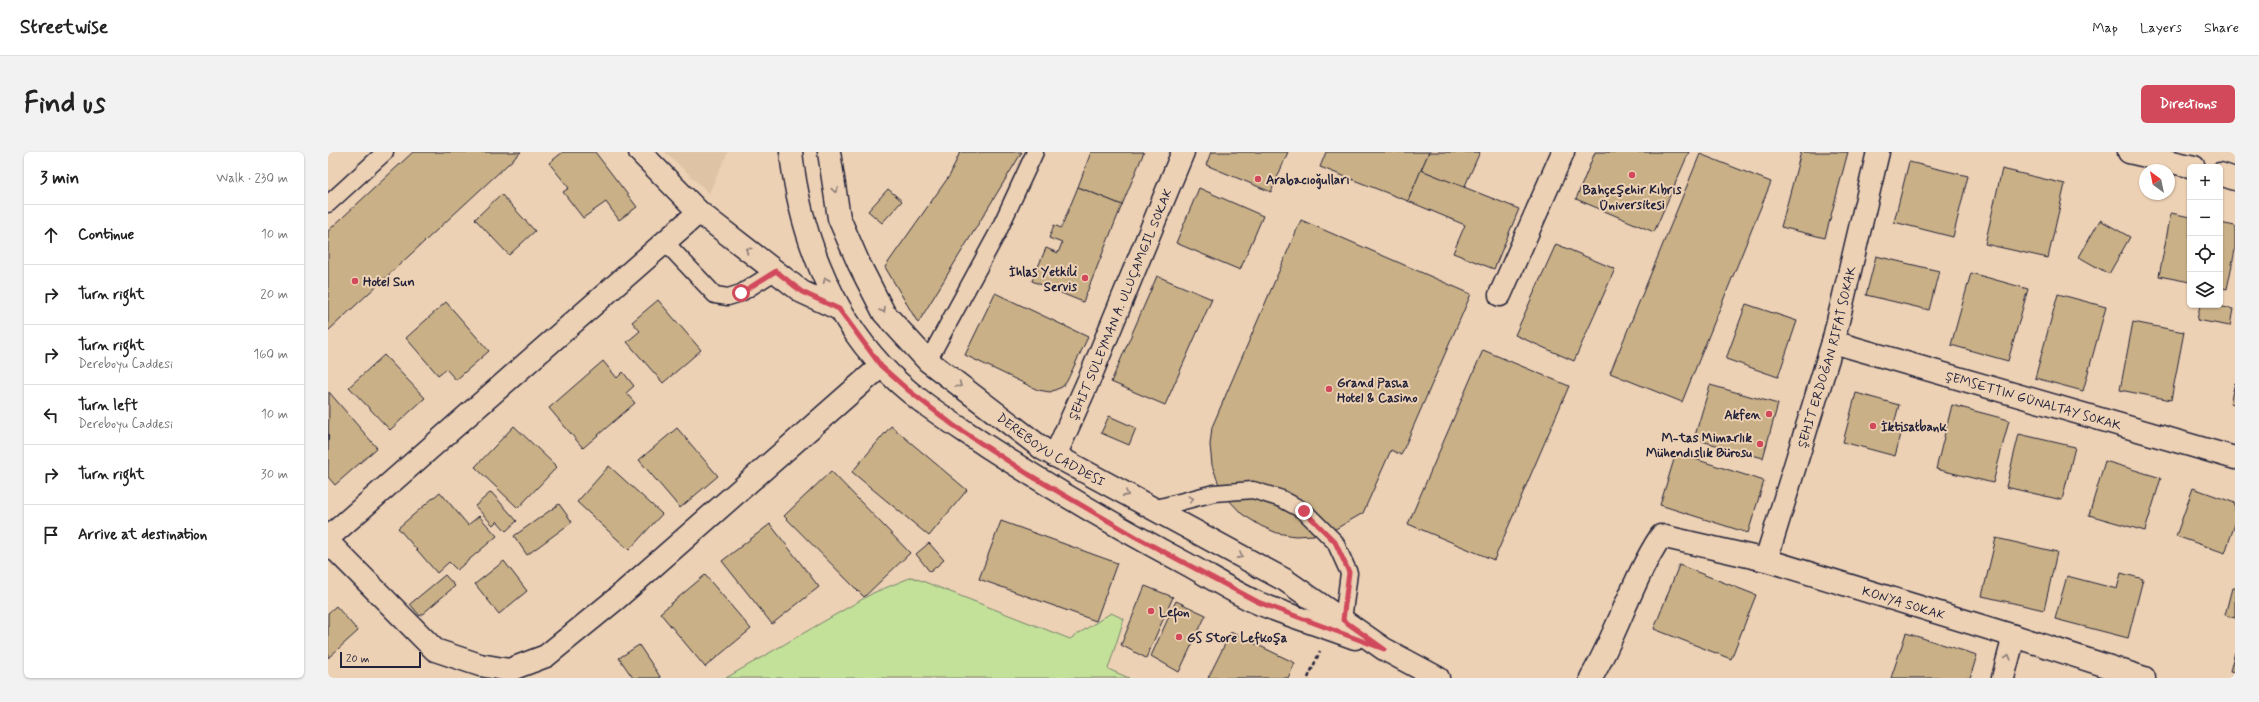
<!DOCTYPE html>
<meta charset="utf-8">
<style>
body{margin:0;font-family:Mynerve,sans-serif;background:#f2f2f2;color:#222}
.controls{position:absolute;right:12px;top:12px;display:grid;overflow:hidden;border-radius:6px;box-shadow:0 1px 3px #0004}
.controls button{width:36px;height:36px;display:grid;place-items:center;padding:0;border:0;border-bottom:1px solid #e0e0e0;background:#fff;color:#222;font:20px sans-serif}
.compass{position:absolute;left:1811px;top:12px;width:36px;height:36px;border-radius:50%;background:#fff;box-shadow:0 1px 3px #0004;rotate:327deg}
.scale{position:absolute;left:12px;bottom:10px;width:81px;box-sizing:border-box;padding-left:4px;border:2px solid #22223b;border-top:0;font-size:11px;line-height:14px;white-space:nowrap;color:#22223b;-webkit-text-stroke:3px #edd1b4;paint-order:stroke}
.stop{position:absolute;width:12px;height:12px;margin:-9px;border:3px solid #d1495b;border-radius:50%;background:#fff}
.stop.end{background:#d1495b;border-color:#fff;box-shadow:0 1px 4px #0008}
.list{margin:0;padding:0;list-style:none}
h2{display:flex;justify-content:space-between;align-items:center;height:52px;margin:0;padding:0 16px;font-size:17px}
h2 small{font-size:13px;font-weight:400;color:#767676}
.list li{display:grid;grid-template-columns:26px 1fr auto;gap:12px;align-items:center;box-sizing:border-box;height:60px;padding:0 16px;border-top:1px solid #e0e0e0}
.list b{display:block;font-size:15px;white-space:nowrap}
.list p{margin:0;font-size:13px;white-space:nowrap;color:#767676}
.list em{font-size:13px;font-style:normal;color:#767676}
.icon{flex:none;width:22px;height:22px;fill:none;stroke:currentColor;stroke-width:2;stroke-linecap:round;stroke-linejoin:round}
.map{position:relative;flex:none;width:1907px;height:526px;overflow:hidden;border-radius:6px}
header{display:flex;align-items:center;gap:24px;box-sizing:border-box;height:56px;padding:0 20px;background:#fff;border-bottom:1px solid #e0e0e0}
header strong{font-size:19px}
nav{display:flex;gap:22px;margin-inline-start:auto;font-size:14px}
.intro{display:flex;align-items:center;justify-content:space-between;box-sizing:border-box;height:96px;padding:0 24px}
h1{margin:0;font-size:28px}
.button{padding:10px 18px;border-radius:6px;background:#d1495b;color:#fff;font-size:14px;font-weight:700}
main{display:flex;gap:24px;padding:0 24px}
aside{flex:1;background:#fff;border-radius:6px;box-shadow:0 1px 3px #0004}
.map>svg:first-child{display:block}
.built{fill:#dec4a4}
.green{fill:#c4e199;stroke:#73826a}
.building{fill:#c9b086;stroke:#22223b}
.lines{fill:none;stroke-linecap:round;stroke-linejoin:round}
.service-casing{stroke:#22223b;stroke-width:19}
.minor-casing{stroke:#22223b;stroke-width:25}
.primary-casing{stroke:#22223b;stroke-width:25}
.path{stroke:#22223b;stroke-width:2.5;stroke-dasharray:4 3;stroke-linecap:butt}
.service{stroke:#edd1b4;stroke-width:16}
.minor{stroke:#edd1b4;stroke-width:22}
.primary{stroke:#edd1b4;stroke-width:22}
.oneway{stroke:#887a78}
.route{stroke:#d1495b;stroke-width:5}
.poi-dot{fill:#d1495b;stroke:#edd1b4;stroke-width:1.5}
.labels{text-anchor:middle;stroke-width:4;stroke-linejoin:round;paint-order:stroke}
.poi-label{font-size:13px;font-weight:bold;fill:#22223b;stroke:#edd1b4;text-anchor:start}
.street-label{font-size:13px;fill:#22223b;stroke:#edd1b4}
</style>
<header>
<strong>Streetwise</strong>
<nav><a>Map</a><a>Layers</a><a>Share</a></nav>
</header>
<div class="intro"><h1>Find us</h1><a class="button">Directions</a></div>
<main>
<aside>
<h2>3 min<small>Walk · 230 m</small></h2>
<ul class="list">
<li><svg class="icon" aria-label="ahead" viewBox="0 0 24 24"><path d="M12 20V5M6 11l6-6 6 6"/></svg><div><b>Continue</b></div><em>10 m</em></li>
<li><svg class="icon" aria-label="right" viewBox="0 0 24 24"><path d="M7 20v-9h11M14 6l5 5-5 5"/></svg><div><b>Turn right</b></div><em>20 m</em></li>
<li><svg class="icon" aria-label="right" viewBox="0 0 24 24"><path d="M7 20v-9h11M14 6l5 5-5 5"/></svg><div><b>Turn right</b><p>Dereboyu Caddesi</p></div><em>160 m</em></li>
<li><svg class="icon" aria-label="left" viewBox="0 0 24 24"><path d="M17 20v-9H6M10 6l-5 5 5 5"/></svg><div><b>Turn left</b><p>Dereboyu Caddesi</p></div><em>10 m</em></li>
<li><svg class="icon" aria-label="right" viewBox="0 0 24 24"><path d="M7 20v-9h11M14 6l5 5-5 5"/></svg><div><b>Turn right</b></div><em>30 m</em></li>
<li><svg class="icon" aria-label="arrive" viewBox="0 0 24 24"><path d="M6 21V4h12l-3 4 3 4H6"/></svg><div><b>Arrive at destination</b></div></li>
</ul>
</aside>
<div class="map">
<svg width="1907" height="526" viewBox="0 0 1907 526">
<rect width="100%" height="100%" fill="#edd1b4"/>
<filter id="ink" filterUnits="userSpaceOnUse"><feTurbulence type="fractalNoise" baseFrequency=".025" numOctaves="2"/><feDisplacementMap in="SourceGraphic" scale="8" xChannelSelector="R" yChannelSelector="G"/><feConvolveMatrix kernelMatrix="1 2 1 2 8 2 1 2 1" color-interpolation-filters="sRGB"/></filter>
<g filter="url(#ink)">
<path class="built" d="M337,0H400L381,41Z"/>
<path class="green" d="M584,425L742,487L783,461L796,467L780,517L801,526H398L545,441Z"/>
<g class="building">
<path d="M85,0H193L0,179V79Z"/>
<path d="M235,0H267L309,55L291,68L278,50L255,66L235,40L241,36L221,11Z"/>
<path d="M632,0H694L590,171L557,115L622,23Z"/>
<path d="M763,0H816L794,53L750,35Z"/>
<path d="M883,0H960L943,40L878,13Z"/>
<path d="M998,0H1101L1080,49L992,15Z"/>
<path d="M1101,0H1152L1136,36L1093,18Z"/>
<path d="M1267,0H1361L1326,80L1248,47Z"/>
<path d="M1473,0H1520L1497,86L1453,75Z"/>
<path d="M1372,2L1443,30L1354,250L1282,221Z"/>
<path d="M1581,10L1640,24L1625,85L1566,70Z"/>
<path d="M1674,17L1737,32L1720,106L1657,92Z"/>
<path d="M1093,18L1191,57L1166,117L1125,101L1137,73L1080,49Z"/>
<path d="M750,35L794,53L755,150L704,129L718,96L730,101L734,91L721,86L726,73L733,76Z"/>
<path d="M871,36L935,64L912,118L848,91Z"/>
<path d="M560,37L574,49L554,71L540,59Z"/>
<path d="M173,42L207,79L181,103L147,67Z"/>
<path d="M1843,61L1862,65V130L1831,124Z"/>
<path d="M973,68L1143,142L1073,303L1063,298L1035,361L1004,379L986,383L967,384L949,381L933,374L914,362L899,346L890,330L884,313L882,293L884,275Z"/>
<path d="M1772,68L1802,85L1781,122L1751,105Z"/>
<path d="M1892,71L1907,74V98L1899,137L1892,135Z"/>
<path d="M1228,92L1287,117L1246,209L1187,183Z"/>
<path d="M1548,104L1611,119L1601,158L1538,143Z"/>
<path d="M1643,121L1700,137L1680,209L1623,193Z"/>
<path d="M829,124L884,147L837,253L783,230Z"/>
<path d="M667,141L760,185L739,229L734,235L722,240L710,238L637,203Z"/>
<path d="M1730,142L1778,155L1755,239L1707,226Z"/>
<path d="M330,148L373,198L335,231L299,190L312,179L304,170Z"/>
<path d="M118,150L161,199L128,228L118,217L110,223L78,186Z"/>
<path d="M1418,152L1469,169L1450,225L1398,207Z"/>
<path d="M1872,153H1885L1905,157L1902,174L1869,168Z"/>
<path d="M1805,170L1856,180L1843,248L1792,238Z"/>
<path d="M1155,198L1241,234L1166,408L1080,372Z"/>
<path d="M56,203L97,246L62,278L21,235Z"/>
<path d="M275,209L289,226L295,220L306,234L298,241L307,251L255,296L221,256Z"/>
<path d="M1907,231V252L1902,251Z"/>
<path d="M1382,233L1450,252L1435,306L1366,287Z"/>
<path d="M1,240L49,296L7,333L0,325Z"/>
<path d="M1528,241L1571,253L1566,272L1575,275L1567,304L1515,290Z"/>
<path d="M1624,253L1681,268L1665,331L1608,317Z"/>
<path d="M781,264L808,276L801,293L773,281Z"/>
<path d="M186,274L229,315L190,356L147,315Z"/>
<path d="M563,274L639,338L601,384L524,320Z"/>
<path d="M349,276L390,324L352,356L311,308Z"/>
<path d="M1691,282L1747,295L1734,348L1678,335Z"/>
<path d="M1348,301L1436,329L1420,381L1332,353Z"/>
<path d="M1777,309L1833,326L1817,379L1761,363Z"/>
<path d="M281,314L334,362L301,398L249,350Z"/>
<path d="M503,319L582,401L536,445L456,364Z"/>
<path d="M1865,336L1907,351V372L1897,401L1848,384Z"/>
<path d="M112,340L140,373L151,364L169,384L129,418L121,410L109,421L70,376Z"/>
<path d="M163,340L189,369L178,379L169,369L165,373L147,354Z"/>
<path d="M231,352L244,370L199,403L186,384Z"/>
<path d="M673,369L789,411L768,469L651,427Z"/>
<path d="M442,372L491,435L444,472L394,409Z"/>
<path d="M1668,386L1729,400L1716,458L1654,444Z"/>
<path d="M601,391L616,408L602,420L588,402Z"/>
<path d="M176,409L199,439L171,462L147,432Z"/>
<path d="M1351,413L1428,443L1403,507L1326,477Z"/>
<path d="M1793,421L1815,427L1800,486L1727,467L1739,424L1789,437Z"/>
<path d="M117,423L127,434L92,464L82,452Z"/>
<path d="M377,423L423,477L377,515L332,461Z"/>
<path d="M817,434L845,445L818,506L793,493Z"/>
<path d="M1904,436H1907V466L1897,463Z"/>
<path d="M848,449L878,463L851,520L823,504Z"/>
<path d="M8,454L30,479L0,506V461Z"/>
<path d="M903,480L967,511L960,526H880Z"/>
<path d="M1578,481L1649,503L1642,526H1563Z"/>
<path d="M311,493L333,526H305L291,506Z"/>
<path d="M1907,500V520L1902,519Z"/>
</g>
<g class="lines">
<defs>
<g id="service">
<path d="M0,52L57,0"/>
<path d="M337,90L387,143L400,145L413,141L448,119"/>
<path d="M600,209L670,80L707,0"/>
<path d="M825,357L886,341L925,338L954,347L976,359L1007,390L1021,421L1015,468"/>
</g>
<g id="minor">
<path d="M312,0L371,60L474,140L511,157"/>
<path d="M1172,143L1235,0"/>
<path id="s1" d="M1505,190L1907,306"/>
<path id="s2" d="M727,304L763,223L855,0"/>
<path d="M0,386L371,60"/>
<path d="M0,390L107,498L152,513L181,518L218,504L288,447L553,214"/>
<path id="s3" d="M1438,408L1505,190L1550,0"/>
<path id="s4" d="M1263,526C1290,480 1304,428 1333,384L1438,408L1686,484L1816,526"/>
<path d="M1675,526L1686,484"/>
</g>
<g id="primary">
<path d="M463,0C471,76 501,158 554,214C583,246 622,269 657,293C722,335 789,375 857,411C881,424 905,440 930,451C962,464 995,474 1027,486"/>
<path id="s5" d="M501,0L511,66L531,112L556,161L600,209L715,297L957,428L1056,497L1110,526"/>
<path d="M1801,0L1866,15"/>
<path d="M1892,22L1907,27"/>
</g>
</defs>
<use href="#service" class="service-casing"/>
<use href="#minor" class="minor-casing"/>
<use href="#primary" class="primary-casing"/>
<path class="path" d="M980,526L992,499"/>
<use href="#service" class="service"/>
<use href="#minor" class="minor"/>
<use href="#primary" class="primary"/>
</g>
<defs><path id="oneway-chevron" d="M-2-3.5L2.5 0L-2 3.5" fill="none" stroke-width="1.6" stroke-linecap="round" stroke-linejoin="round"/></defs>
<g class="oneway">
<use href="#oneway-chevron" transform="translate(507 38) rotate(81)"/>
<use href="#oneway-chevron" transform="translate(420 98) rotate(-142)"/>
<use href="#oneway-chevron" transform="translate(498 128) rotate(-113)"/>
<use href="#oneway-chevron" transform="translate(555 158) rotate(59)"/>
<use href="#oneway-chevron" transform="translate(631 233) rotate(38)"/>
<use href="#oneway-chevron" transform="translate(798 342) rotate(28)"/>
<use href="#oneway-chevron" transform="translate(863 347) rotate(-14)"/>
<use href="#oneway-chevron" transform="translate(912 404) rotate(28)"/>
<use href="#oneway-chevron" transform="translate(1680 505) rotate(-75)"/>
</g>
</g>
<g class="lines" filter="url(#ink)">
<path class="route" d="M413,141L448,119L474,140L511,157L553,214L580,238L625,273L700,322L808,385L930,450L1056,497L1015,468L1021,420L1007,390L976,359"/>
</g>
<g class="poi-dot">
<circle cx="1304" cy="23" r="4"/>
<circle cx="930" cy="27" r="4"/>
<circle cx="757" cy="126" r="4"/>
<circle cx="27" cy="129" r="4"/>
<circle cx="1001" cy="237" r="4"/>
<circle cx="1441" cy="262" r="4"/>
<circle cx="1545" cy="274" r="4"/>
<circle cx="1432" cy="292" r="4"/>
<circle cx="823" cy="459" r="4"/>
<circle cx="851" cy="485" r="4"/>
</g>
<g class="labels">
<g class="poi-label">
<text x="938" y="32">Arabacıoğulları</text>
<text x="1304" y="42" text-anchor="middle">Bahçeşehir Kıbrıs<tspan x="1304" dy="15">Üniversitesi</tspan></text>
<text x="749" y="124" text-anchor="end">İhlas Yetkili<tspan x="749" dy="15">Servis</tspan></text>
<text x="35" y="134">Hotel Sun</text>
<text x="1009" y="235">Grand Pasha<tspan x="1009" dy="15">Hotel &amp; Casino</tspan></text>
<text x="1433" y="267" text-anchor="end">Akfen</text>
<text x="1553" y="279">İktisatbank</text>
<text x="1424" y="290" text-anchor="end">M-tas Mimarlık<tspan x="1424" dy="15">Mühendıslık Bürosu</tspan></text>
<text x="831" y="464">Lefon</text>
<text x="859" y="490">GS Store Lefkoşa</text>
</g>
<g class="street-label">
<text dy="5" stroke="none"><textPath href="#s2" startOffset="165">ŞEHIT SÜLEYMAN A. ULUÇAMGIL SOKAK</textPath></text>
<text dy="5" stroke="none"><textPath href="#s3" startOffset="212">ŞEHIT ERDOĞAN RIFAT SOKAK</textPath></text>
<text dy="5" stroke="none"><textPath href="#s1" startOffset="209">ŞEMSETTIN GÜNALTAY SOKAK</textPath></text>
<text dy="5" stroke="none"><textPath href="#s5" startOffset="389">DEREBOYU CADDESI</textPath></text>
<text dy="5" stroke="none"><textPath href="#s4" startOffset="410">KONYA SOKAK</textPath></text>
</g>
</g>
</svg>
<div class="controls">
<button>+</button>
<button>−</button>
<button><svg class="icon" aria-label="locate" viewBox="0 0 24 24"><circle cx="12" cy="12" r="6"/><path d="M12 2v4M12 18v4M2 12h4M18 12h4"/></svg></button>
<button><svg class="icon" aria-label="layers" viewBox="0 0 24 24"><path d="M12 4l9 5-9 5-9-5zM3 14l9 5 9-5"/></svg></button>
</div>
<svg class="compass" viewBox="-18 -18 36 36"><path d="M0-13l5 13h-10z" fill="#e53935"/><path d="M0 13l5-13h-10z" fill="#767676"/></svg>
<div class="scale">20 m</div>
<div class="stop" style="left:413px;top:141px"></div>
<div class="stop end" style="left:976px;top:359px"></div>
</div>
</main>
